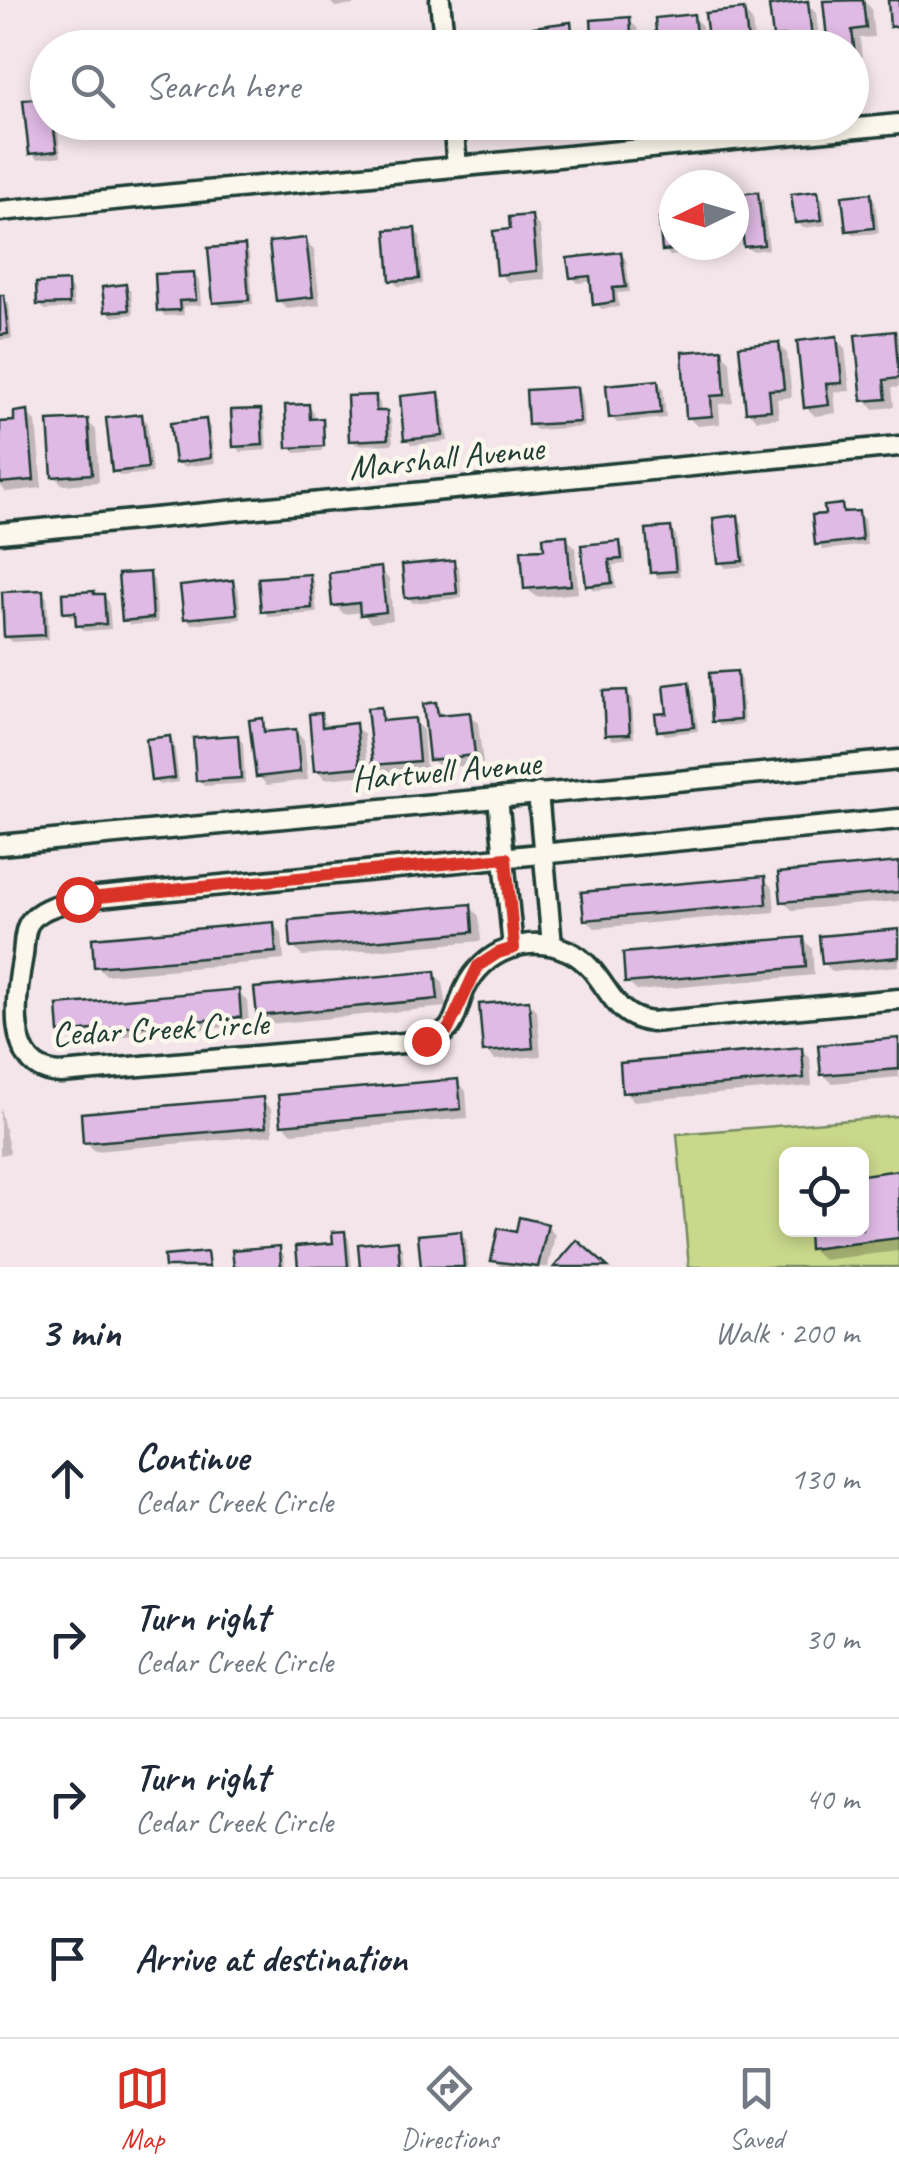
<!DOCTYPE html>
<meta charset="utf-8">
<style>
body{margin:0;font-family:Caveat,sans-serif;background:#f6f6f7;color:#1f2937}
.controls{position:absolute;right:30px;bottom:30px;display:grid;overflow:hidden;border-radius:15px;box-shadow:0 5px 15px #0003}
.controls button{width:90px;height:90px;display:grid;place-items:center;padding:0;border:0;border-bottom:2px solid #e0e1e3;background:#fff;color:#1f2937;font:50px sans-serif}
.compass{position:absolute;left:659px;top:170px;width:90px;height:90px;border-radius:50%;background:#fff;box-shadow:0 5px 15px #0003;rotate:265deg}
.stop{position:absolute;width:30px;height:30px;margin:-22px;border:8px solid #d93025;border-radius:50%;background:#fff}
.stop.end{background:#d93025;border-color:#fff;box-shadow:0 2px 10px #0008}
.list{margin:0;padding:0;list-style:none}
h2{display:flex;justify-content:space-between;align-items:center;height:130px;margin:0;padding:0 40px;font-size:42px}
h2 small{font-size:32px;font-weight:400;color:#747a83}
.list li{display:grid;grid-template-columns:65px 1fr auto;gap:30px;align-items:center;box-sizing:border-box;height:160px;padding:0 40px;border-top:2px solid #e0e1e3}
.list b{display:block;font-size:38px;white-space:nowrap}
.list p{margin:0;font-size:32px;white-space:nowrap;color:#747a83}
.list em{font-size:32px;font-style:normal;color:#747a83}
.icon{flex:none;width:55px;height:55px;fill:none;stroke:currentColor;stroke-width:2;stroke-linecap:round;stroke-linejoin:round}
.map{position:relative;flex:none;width:899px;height:1267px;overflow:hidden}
.search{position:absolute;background:#fff;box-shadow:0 5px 15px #0003;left:30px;right:30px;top:30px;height:110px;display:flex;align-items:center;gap:25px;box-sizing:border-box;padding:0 35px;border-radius:55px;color:#747a83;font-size:38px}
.sheet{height:770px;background:#fff}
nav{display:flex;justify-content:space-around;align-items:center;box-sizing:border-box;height:140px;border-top:2px solid #e0e1e3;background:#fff;font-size:28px;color:#747a83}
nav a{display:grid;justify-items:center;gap:5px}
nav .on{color:#d93025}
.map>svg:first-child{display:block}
.green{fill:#cad88c;stroke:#748a60;stroke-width:2.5;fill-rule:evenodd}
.shadow{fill:#0003}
.building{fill:#dfbae4;stroke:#1f3d34;stroke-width:2.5}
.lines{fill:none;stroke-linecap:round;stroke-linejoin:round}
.street-casing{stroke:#1f3d34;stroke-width:25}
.street{stroke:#fbf7ec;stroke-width:18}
.route{stroke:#d93025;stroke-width:12}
.labels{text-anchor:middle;stroke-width:9;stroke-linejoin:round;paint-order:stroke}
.street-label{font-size:35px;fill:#1f3d34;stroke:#fbf7ec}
</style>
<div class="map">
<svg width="899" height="1267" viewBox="0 0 899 1267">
<rect width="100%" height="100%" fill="#f3e5ea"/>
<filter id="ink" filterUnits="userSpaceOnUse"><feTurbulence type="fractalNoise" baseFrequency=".01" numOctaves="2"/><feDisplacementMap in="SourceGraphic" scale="20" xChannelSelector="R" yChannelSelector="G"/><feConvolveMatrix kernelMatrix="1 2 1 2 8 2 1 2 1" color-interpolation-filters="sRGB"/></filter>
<g filter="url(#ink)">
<path class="green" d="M899,1116V1267H689L677,1134ZM786,1154H862V1230H786Z"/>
<g class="shadow">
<path d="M329,0H353L354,5L335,7Z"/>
<path d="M863,0L871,8L874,37L860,38L864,81L852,83V48L826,3Z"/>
<path d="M807,4L816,13L820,48L784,45L775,36Z"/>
<path d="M743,11L752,20L755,48H711Z"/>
<path d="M693,17L702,26L704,48H660Z"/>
<path d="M629,20L638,29L639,48H595Z"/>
<path d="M570,25L579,34L581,48H538Z"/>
<path d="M48,122H57L61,156L37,159L32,153Z"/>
<path d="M95,122H139V135L101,137L95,131Z"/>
<path d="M219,122H260L223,127Z"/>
<path d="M320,122H348V128L326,129Z"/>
<path d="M375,122H418V132L382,134Z"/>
<path d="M817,193L823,199L826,225L803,228L797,222Z"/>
<path d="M757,195L763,200L769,249L752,251L746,246Z"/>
<path d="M870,195L875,201L879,233L854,235L849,230Z"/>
<path d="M531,218L540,227L545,279L508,282L499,273L513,231Z"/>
<path d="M674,219V245H704L705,252L670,256L665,250Z"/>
<path d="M414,231L420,236L423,284L398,286L392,280Z"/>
<path d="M305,241L314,250L320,305L287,309L278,300Z"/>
<path d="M244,248L249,254L253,304L221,307L215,301Z"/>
<path d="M621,254L626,260L630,292L617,293L619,307L602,309L596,304L593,281L578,283L572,277Z"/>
<path d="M193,275L199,280L201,305L183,306L184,315L165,316L159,310Z"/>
<path d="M67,284L72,289L74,308L45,310L39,304Z"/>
<path d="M125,286L131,292L133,314L113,317L107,311Z"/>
<path d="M0,297L9,303L12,339L0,340Z"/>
<path d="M894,333L899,338V387L892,388L894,407L874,409L865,400Z"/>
<path d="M836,339L845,348L850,391L834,392L836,413L815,416L806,407Z"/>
<path d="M778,344L787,353L792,397L777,399L779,418L757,420L748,411Z"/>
<path d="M721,352L730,361L733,403L719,404L720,424L697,426L688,417Z"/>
<path d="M657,382L663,388L666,418L617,423L612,417Z"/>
<path d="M576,390L582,395L584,427L536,430L530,424Z"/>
<path d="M438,395L443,400L448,441L412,445L407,439Z"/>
<path d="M375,397L380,403L381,414L391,419L393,444L357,445L351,440Z"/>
<path d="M308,406L314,412L315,421L324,423H321L322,451L295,453L290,447Z"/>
<path d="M260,411L265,417L267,450L241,452L235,446Z"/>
<path d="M27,413L36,422L42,488L6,492L0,485V425L17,423Z"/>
<path d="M141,416L147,422L152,473L120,476L115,471Z"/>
<path d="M87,421L96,430L99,482L63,485L54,476Z"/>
<path d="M205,421L210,427L215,463L183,467L178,462Z"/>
<path d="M841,507L864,519L867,545L823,550L818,544L827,516Z"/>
<path d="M737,518L742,523L747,566L726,568L721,562Z"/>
<path d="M670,530L676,535L680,576L658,578L653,572Z"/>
<path d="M566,538L575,547L578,593L536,597L527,588Z"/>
<path d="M619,543L625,549L626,564L613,565L616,588L594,590L588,585Z"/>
<path d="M453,562L459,568L462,598L413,603L408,597Z"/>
<path d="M380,570L389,579L393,620L371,623L362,612L344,614L335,605Z"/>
<path d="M149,575L154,580L158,623L130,625L125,620Z"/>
<path d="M309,577L314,582L317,613L269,617L264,611Z"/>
<path d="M232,583L238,588L241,619L192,624L186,618Z"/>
<path d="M42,592L47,598L49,640L12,642L6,636Z"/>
<path d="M103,596L109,602L111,629L84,631L79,625L78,617H71L66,612Z"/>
<path d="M736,674L741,680L744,724L720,726L714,720Z"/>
<path d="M688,685L693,691L698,731L665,735L660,730Z"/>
<path d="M626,692L632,698L634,738L613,740L608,734Z"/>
<path d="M435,705L445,717L469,714L478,723L483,764L440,768L431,759Z"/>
<path d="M380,709L389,723L414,721L423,730L426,769L384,773L375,764Z"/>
<path d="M320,716L329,728L355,726L364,735L368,775L325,779L317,770Z"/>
<path d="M262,721L271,734L295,731L304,740L308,780L267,785L258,776Z"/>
<path d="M237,737L243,743L245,783L204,786L199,780Z"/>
<path d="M169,739L174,744L179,782L159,785L153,779Z"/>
<path d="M899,865V901L792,910L783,901Z"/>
<path d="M764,879L773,888L775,912L595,928L586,919Z"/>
<path d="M470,907L479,916L481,941L302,956L293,947Z"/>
<path d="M273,925L282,934L284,960L106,975L97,966Z"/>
<path d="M899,931V966L833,972L824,963Z"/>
<path d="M803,939L812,948L814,975L637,991L628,982Z"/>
<path d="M434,974L443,982L446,1007L268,1024L259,1015Z"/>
<path d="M238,992L247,1001L249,1025L71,1041L62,1032Z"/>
<path d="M528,1002L537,1011L541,1056L495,1060L486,1051Z"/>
<path d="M899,1041V1077L832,1083L823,1074Z"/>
<path d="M801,1049L810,1058L812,1086L634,1101L625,1092Z"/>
<path d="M457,1082L466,1091L468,1118L292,1133L283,1124Z"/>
<path d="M262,1100L271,1109L273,1135L95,1151L86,1142Z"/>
<path d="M0,1107L10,1153L0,1155Z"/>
<path d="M899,1173V1251L823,1260L811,1248L810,1230H862V1177Z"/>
<path d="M547,1226L555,1235L548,1267H501L494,1260L518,1235Z"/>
<path d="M344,1233L349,1239L352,1267H301L336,1245Z"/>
<path d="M460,1234L466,1240L468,1267H424Z"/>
<path d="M397,1243L402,1248L404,1267H363Z"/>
<path d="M279,1249L284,1255L285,1267H236Z"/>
</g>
<g class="building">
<path d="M863,0L866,28L852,30L857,73L852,74V48H828L823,1Z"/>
<path d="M888,0H899V26L890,27Z"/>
<path d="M808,1L813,48H787L786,36L773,37L769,6Z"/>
<path d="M744,9L748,41L733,43L734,48H709L705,13Z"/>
<path d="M694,14L697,48H657L655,18Z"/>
<path d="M630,17L632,48H593L591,20Z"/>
<path d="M571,22L574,48H535L533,27Z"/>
<path d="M518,33L520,48H488L486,36Z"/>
<path d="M48,97V122H53L57,151L29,154L23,100Z"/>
<path d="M92,122H134L135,130L93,132Z"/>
<path d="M373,122H414V127L373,130Z"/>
<path d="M818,191L822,220L795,223L791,194Z"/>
<path d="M758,192L764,245L744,247L738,194Z"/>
<path d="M871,193L874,228L846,231L842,196Z"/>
<path d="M532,215L537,271L497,275L493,231L510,229L509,217Z"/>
<path d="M674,216V245L700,247L662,251L659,218Z"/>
<path d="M415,228L419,279L390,281L386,230Z"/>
<path d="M306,238L313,297L276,301L269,242Z"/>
<path d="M245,245L249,300L213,303L208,248Z"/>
<path d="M621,252L626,287L613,288L614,302L593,305L590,276L570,278L567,258Z"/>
<path d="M194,272L196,300L179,301L180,310L157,311L155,274Z"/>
<path d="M68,281L69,304L37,305L36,283Z"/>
<path d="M126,284L129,310L105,312L102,287Z"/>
<path d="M0,295H4L8,334L0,335Z"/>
<path d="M895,331L899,378L884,380L886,399L862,401L855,335Z"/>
<path d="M837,336L842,383L826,384L829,405L804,408L797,341Z"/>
<path d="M779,342L784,389L769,390L771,410L746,412L739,346Z"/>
<path d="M722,349L725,395L711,396L712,416L686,418L682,352Z"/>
<path d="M658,380L661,413L609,418L606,385Z"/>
<path d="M577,387L580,422L528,425L526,390Z"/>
<path d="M439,392L443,436L404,440L400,396Z"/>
<path d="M376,395V411H387L388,439L349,441L347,396Z"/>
<path d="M309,404L310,419L323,418L324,446L287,448L285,405Z"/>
<path d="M261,409L263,445L233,447L231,410Z"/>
<path d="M28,410L34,480L0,483V422L14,421V412Z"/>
<path d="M142,414L148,468L112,472L106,418Z"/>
<path d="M88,419L92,474L52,477L48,421Z"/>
<path d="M206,419L211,458L175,463L170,423Z"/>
<path d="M842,504L843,512L859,511L862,540L815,545L812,515L825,514L824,506Z"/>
<path d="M738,515L743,561L718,563L713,518Z"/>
<path d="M671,527L676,571L650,573L646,529Z"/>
<path d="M567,535L571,585L524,589L521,550L544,549L543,537Z"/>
<path d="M620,541L622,559L609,560L612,583L586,586L581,545Z"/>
<path d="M454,560L457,593L405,598L402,565Z"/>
<path d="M381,567L386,612L360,615L359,603L332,606L329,573Z"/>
<path d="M150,572L153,618L122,621L118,574Z"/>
<path d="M310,574L312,608L261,612L258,578Z"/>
<path d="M233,580L237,614L184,619L180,586Z"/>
<path d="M43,590L45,635L4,637L2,592Z"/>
<path d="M94,591V594H104L106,624L76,626L75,612L63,613L62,593Z"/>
<path d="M737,671L740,720L712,722L709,673Z"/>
<path d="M689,682L694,727L657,731L655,714L667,713L664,685Z"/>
<path d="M627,690L630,734L605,735L603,691Z"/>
<path d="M436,702L438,715L470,712L475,755L429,760L423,704Z"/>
<path d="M381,707L382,721L415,718L419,761L373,765L367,708Z"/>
<path d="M321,713L322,727L356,723L360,767L314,771L309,714Z"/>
<path d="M263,718L264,732L296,729L300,772L256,777L249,720Z"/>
<path d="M238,735L241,778L196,781L193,738Z"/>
<path d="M170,736L175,778L151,781L146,739Z"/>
<path d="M899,862V892L781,902L778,873Z"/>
<path d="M765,876L767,904L584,920L581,892Z"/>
<path d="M471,904L473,932L291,948L289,920Z"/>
<path d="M274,922L276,952L94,967L92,938Z"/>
<path d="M899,929V957L822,964L819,936Z"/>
<path d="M804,937L806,967L625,983L623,953Z"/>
<path d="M435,971L438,999L257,1016L254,988Z"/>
<path d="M239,989L241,1017L59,1033L57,1005Z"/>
<path d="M529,1000L533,1048L483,1052L479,1004Z"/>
<path d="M899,1038V1069L821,1075L818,1045Z"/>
<path d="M802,1047L804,1078L622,1093L620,1063Z"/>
<path d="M458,1079L461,1109L281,1125L278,1095Z"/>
<path d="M263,1097L266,1127L83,1143L81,1113Z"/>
<path d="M899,1170V1238L809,1249L808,1230H862V1175Z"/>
<path d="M519,1217L548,1224L538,1267L491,1261L498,1228L516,1232Z"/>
<path d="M345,1231L348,1267H298L296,1246L333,1243L332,1232Z"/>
<path d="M461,1231L464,1267H421L418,1235Z"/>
<path d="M398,1240L400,1267H360L358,1244Z"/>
<path d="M577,1240L608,1267H554Z"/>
<path d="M280,1246L281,1267H234L232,1250Z"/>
<path d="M207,1252L209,1267H165L164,1256Z"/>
</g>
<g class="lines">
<defs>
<g id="street">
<path d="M440,0L445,48"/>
<path d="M453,122L457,166"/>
<path d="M0,211L899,124"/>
<path d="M0,533L899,446"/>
<path d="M538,793L552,945"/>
<path d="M498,798L513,948"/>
<path d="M899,819L78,899C61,904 39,908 29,923C24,931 24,946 23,955C16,992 3,1072 61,1073L426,1041C432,1038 441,1035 446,1031C456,1023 459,1001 465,989C483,951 528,933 568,951C609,971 606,1017 652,1022L899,999"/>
<path d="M0,845L899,760"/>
</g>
</defs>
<use href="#street" class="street-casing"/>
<use href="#street" class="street"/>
</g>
</g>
<g class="lines" filter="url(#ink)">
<path class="route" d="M78,899L506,858L514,948L498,953L478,966L448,1030L426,1041"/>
</g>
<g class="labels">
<g class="street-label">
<text transform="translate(446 457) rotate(-6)" y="12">Marshall Avenue</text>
<text transform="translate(446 770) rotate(-5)" y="12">Hartwell Avenue</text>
<text transform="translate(160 1028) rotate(-3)" y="12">Cedar Creek Circle</text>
</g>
</g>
</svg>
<div class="controls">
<button><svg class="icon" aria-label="locate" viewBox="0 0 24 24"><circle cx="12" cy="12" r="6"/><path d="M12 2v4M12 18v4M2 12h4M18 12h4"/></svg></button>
</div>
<svg class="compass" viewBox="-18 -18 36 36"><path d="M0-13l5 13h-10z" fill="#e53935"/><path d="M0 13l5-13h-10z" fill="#747a83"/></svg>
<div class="stop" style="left:78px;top:899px"></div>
<div class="stop end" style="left:426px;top:1041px"></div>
<div class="search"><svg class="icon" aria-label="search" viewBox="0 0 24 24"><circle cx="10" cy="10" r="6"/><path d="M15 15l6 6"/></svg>Search here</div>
</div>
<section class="sheet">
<h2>3 min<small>Walk · 200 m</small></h2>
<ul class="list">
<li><svg class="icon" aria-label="ahead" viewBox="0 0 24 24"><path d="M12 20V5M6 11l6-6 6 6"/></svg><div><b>Continue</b><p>Cedar Creek Circle</p></div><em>130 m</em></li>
<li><svg class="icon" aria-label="right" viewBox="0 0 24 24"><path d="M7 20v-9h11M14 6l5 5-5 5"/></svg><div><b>Turn right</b><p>Cedar Creek Circle</p></div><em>30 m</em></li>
<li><svg class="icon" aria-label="right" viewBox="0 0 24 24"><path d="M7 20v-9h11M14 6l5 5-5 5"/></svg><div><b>Turn right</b><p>Cedar Creek Circle</p></div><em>40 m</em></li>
<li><svg class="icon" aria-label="arrive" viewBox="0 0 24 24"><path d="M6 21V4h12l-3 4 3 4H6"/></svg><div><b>Arrive at destination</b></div></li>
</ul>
</section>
<nav>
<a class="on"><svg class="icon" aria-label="map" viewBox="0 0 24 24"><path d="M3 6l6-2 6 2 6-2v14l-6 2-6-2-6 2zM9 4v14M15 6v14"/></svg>Map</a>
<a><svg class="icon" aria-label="directions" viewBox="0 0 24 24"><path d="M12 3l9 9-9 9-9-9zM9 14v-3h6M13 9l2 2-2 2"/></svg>Directions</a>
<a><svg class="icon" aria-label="saved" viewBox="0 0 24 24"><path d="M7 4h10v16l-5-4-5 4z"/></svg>Saved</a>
</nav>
